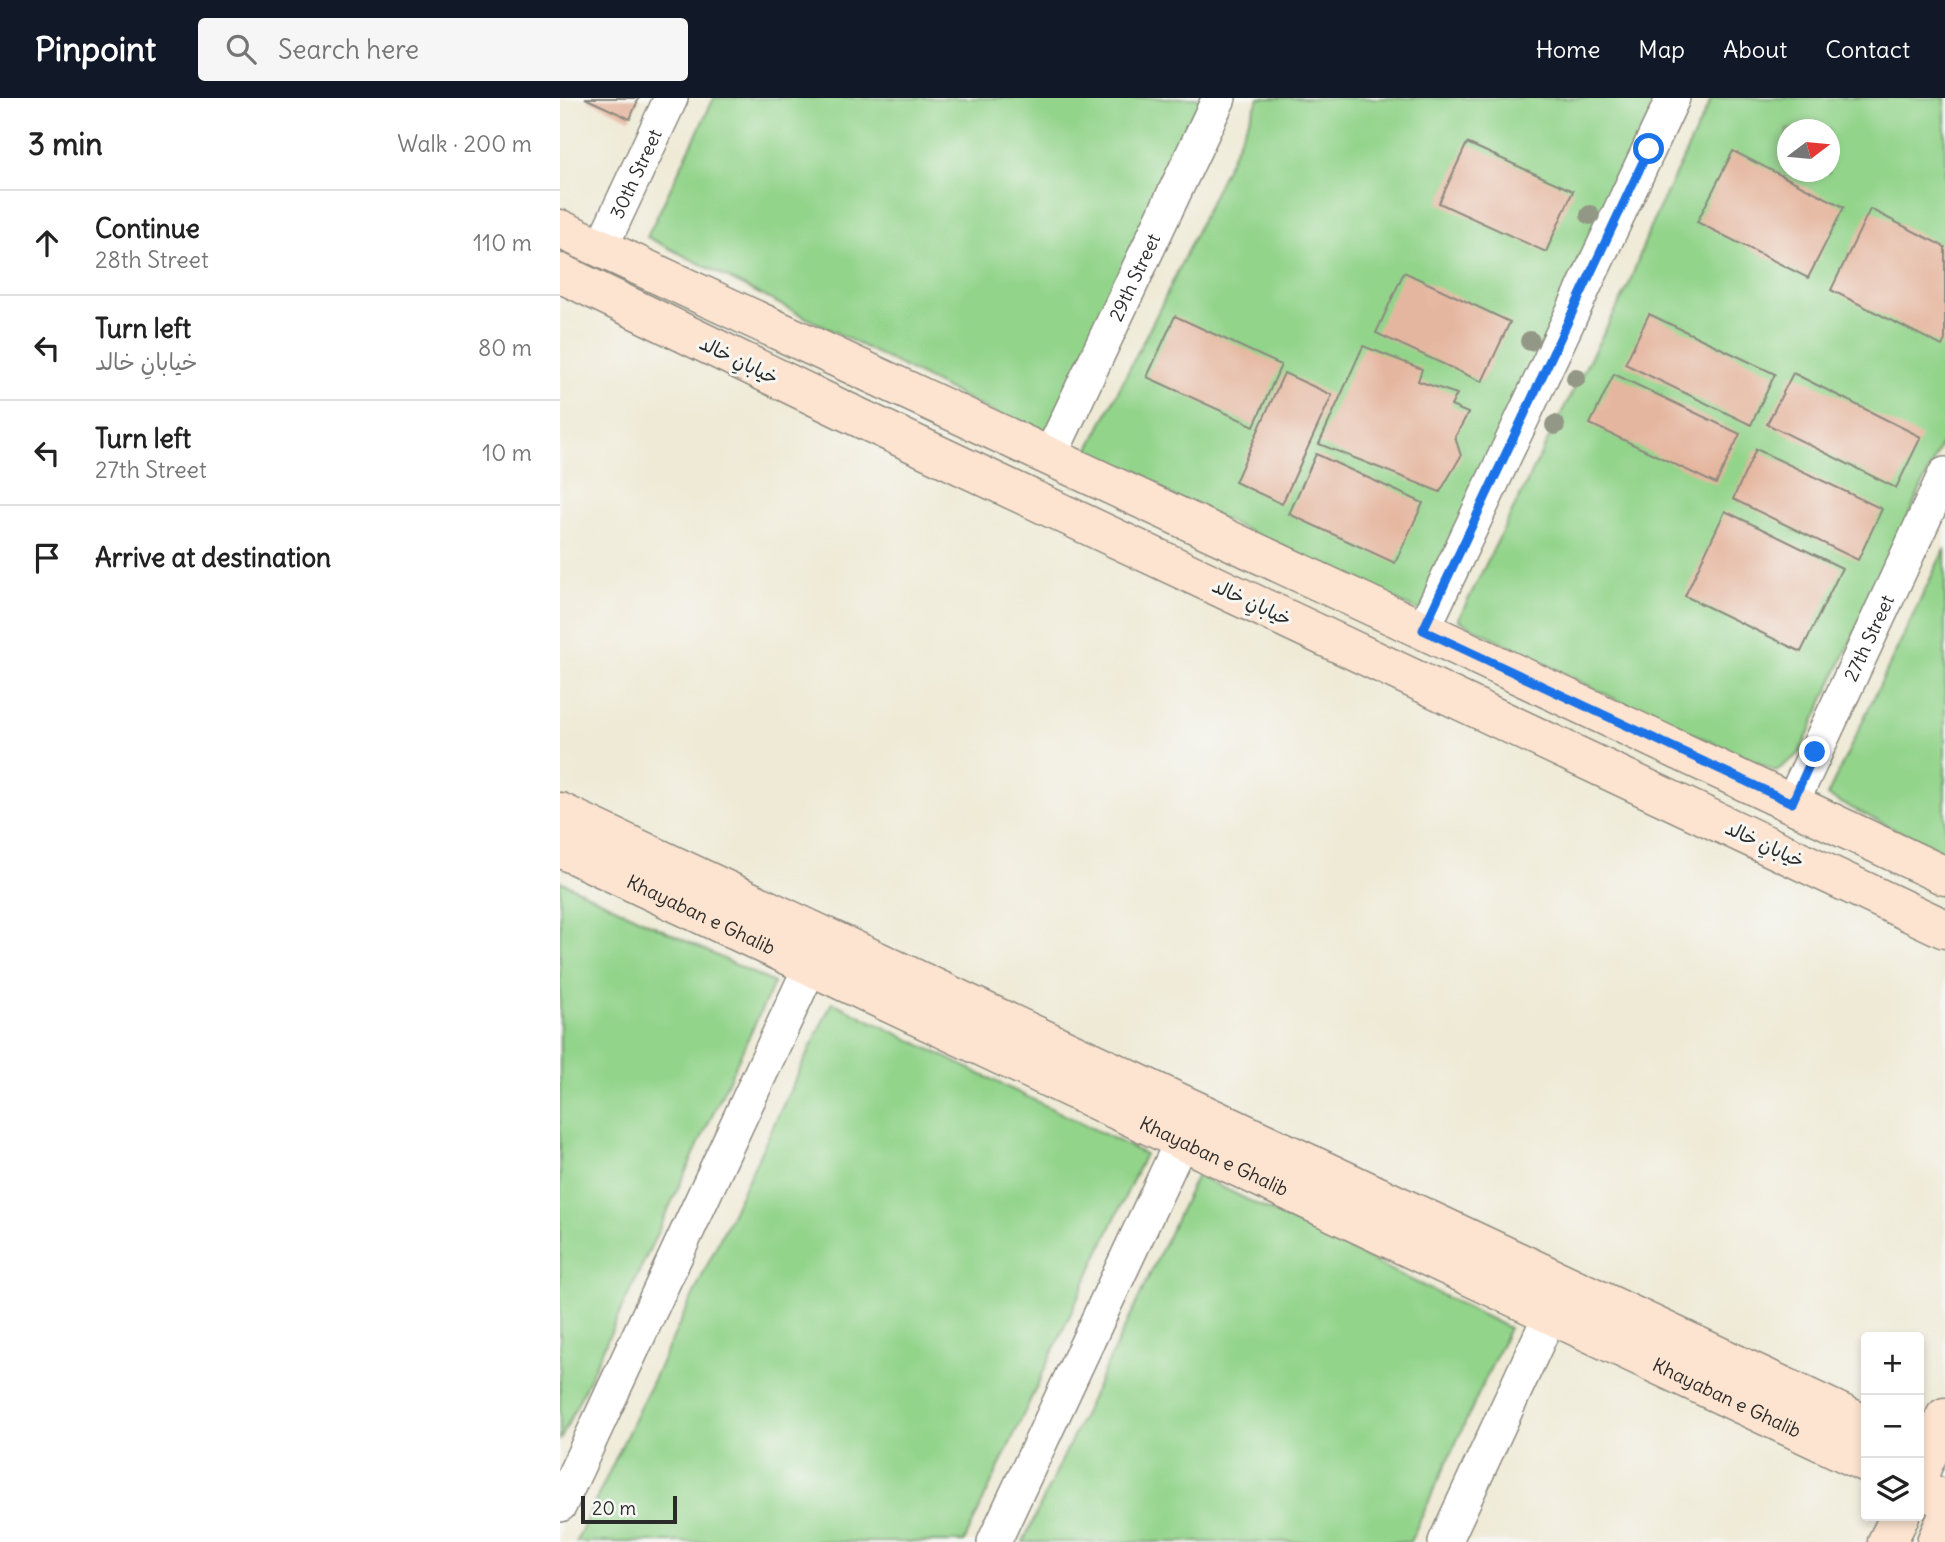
<!DOCTYPE html>
<meta charset="utf-8">
<style>
body{margin:0;font-family:Delius,"Playpen Sans Arabic",sans-serif;background:#f6f6f6;color:#222}
.controls{position:absolute;right:21px;bottom:21px;display:grid;overflow:hidden;border-radius:7px;box-shadow:0 4px 10px #0003}
.controls button{width:63px;height:63px;display:grid;place-items:center;padding:0;border:0;border-bottom:2px solid #e0e0e0;background:#fff;color:#222;font:35px sans-serif}
.compass{position:absolute;left:1217px;top:21px;width:63px;height:63px;border-radius:50%;background:#fff;box-shadow:0 4px 10px #0003;rotate:74deg}
.scale{position:absolute;left:21px;bottom:18px;width:96px;box-sizing:border-box;padding-left:7px;border:4px solid #2b2b2b;border-top:0;font-size:19px;line-height:24px;white-space:nowrap;color:#2b2b2b;-webkit-text-stroke:5px #f6f6f2;paint-order:stroke}
.stop{position:absolute;width:21px;height:21px;margin:-16px;border:5px solid #1a73e8;border-radius:50%;background:#fff}
.stop.end{background:#1a73e8;border-color:#fff;box-shadow:0 2px 7px #0008}
.list{margin:0;padding:0;list-style:none}
h2{display:flex;justify-content:space-between;align-items:center;height:91px;margin:0;padding:0 28px;font-size:30px}
h2 small{font-size:23px;font-weight:400;color:#767676}
.list li{display:grid;grid-template-columns:46px 1fr auto;gap:21px;align-items:center;box-sizing:border-box;height:105px;padding:0 28px;border-top:2px solid #e0e0e0}
.list b{display:block;font-size:26px;white-space:nowrap}
.list p{margin:0;font-size:23px;white-space:nowrap;color:#767676}
.list em{font-size:23px;font-style:normal;color:#767676}
.icon{flex:none;width:38px;height:38px;fill:none;stroke:currentColor;stroke-width:2;stroke-linecap:round;stroke-linejoin:round}
.map{position:relative;flex:none;width:1385px;height:1444px;overflow:hidden}
header{display:flex;align-items:center;gap:42px;box-sizing:border-box;height:98px;padding:0 35px;background:#111827;color:#fff}
header strong{font-size:33px}
nav{display:flex;gap:38px;margin-inline-start:auto;font-size:24px}
.search{width:490px;height:63px;background:#f6f6f6;display:flex;align-items:center;gap:18px;box-sizing:border-box;padding:0 24px;border-radius:7px;color:#767676;font-size:26px}
main{display:flex}
aside{flex:1;background:#fff}
.map>svg:first-child{display:block}
.green{fill:#93d48b;stroke:#5f805b;stroke-width:2;fill-rule:evenodd}
.building{fill:#e5b69f}
.lines{fill:none;stroke-linecap:round;stroke-linejoin:round}
.street-casing{stroke:#8d8a80;stroke-width:36}
.secondary-casing{stroke:#8d8a80;stroke-width:41}
.street{stroke:#fff;stroke-width:33}
.secondary{stroke:#fde4d0;stroke-width:38}
.tree{fill:#929885}
.route{stroke:#1a73e8;stroke-width:9}
.labels{text-anchor:middle;stroke-width:6;stroke-linejoin:round;paint-order:stroke}
.street-label{font-size:19px;fill:#2b2b2b;stroke:#f6f6f2}
</style>
<header>
<strong>Pinpoint</strong>
<div class="search"><svg class="icon" aria-label="search" viewBox="0 0 24 24"><circle cx="10" cy="10" r="6"/><path d="M15 15l6 6"/></svg>Search here</div>
<nav><a>Home</a><a>Map</a><a>About</a><a>Contact</a></nav>
</header>
<main>
<aside>
<h2>3 min<small>Walk · 200 m</small></h2>
<ul class="list">
<li><svg class="icon" aria-label="ahead" viewBox="0 0 24 24"><path d="M12 20V5M6 11l6-6 6 6"/></svg><div><b>Continue</b><p>28th Street</p></div><em>110 m</em></li>
<li><svg class="icon" aria-label="left" viewBox="0 0 24 24"><path d="M17 20v-9H6M10 6l-5 5 5 5"/></svg><div><b>Turn left</b><p>خیابانِ خالد</p></div><em>80 m</em></li>
<li><svg class="icon" aria-label="left" viewBox="0 0 24 24"><path d="M17 20v-9H6M10 6l-5 5 5 5"/></svg><div><b>Turn left</b><p>27th Street</p></div><em>10 m</em></li>
<li><svg class="icon" aria-label="arrive" viewBox="0 0 24 24"><path d="M6 21V4h12l-3 4 3 4H6"/></svg><div><b>Arrive at destination</b></div></li>
</ul>
</aside>
<div class="map">
<svg width="1385" height="1444" viewBox="0 0 1385 1444">
<rect width="100%" height="100%" fill="#f6f6f2"/>
<filter id="ink" filterUnits="userSpaceOnUse"><feTurbulence type="fractalNoise" baseFrequency=".0143" numOctaves="2"/><feDisplacementMap in="SourceGraphic" scale="14" xChannelSelector="R" yChannelSelector="G"/><feConvolveMatrix kernelMatrix="1 2 1 2 8 2 1 2 1" color-interpolation-filters="sRGB"/></filter>
<filter id="wash" filterUnits="userSpaceOnUse"><feTurbulence type="fractalNoise" baseFrequency=".00686" numOctaves="4" result="noise"/><feDisplacementMap in="SourceGraphic" scale="28" xChannelSelector="R" yChannelSelector="G"/><feGaussianBlur stdDeviation="1.57" result="paint"/><feColorMatrix in="noise" values="0 0 0 0 0 0 0 0 0 0 0 0 0 0 0 0 0 1.4 0 .05"/><feComposite in="paint" operator="in"/></filter>
<g filter="url(#wash)">
<rect width="100%" height="100%" fill="#efead6"/>
<g class="green">
<path d="M154,0H644L484,340L87,139Z"/>
<path d="M699,0H1099L861,514L526,357L604,202Z"/>
<path d="M1152,0H1385V338L1239,656L1216,673L1061,604L898,522L1003,312L1068,189L1091,127ZM1227,32H1269V74H1227Z"/>
<path d="M1385,450V756L1267,698Z"/>
<path d="M0,783L214,885L0,1343Z"/>
<path d="M272,904L585,1056L404,1444H16Z"/>
<path d="M637,1077L949,1230L850,1444H463Z"/>
</g>
<g id="blocks">
<g class="building">
<path d="M25,0H79L70,21Z"/>
<path d="M907,45L1013,93L986,154L879,105Z"/>
<path d="M1173,53L1284,109L1248,180L1137,124Z"/>
<path d="M1310,111L1385,149V242L1382,248L1271,192Z"/>
<path d="M844,174L950,224L922,284L816,235Z"/>
<path d="M1089,216L1215,276L1191,327L1065,266Z"/>
<path d="M615,218L721,267L694,328L587,279Z"/>
<path d="M803,248L862,271L858,283L897,296L891,308L908,315L895,339L901,358L880,394L759,346Z"/>
<path d="M724,275L772,297L722,406L675,384Z"/>
<path d="M1233,275L1361,339L1336,390L1207,326Z"/>
<path d="M1054,276L1180,336L1156,386L1030,326Z"/>
<path d="M1196,351L1322,411L1298,462L1173,401Z"/>
<path d="M756,356L863,405L835,465L729,416Z"/>
<path d="M1165,413L1282,470L1241,554L1125,498Z"/>
</g>
</g>
</g>
<g filter="url(#ink)">
<use href="#blocks" fill-opacity="0" stroke="#8d8a80" stroke-width="2"/>
<g class="lines">
<defs>
<g id="street">
<path id="s1" d="M41,150L111,0"/>
<path id="s2" d="M489,360L659,0"/>
<path d="M863,532L1113,0"/>
<path id="s3" d="M1232,705L1385,376"/>
<path d="M0,1407L250,869"/>
<path d="M434,1444L621,1044"/>
<path d="M885,1444L990,1217"/>
</g>
<g id="secondary">
<path d="M0,131L863,532L1385,778"/>
<path d="M0,175L283,312L1385,831"/>
<path d="M0,714L1306,1327"/>
<path id="s4" d="M0,750L1306,1365"/>
<path d="M1359,1376L1385,1319"/>
<path d="M1359,1390L1385,1402"/>
<path d="M1327,1444L1340,1418"/>
<path d="M1376,1444L1385,1424"/>
</g>
</defs>
<use href="#street" class="street-casing"/>
<use href="#secondary" class="secondary-casing"/>
<use href="#street" class="street"/>
<use href="#secondary" class="secondary"/>
</g>
<g class="tree">
<circle cx="1030" cy="117" r="10"/>
<circle cx="970" cy="243" r="10"/>
<circle cx="1016" cy="280" r="10"/>
<circle cx="995" cy="327" r="10"/>
</g>
</g>
<g class="lines" filter="url(#ink)">
<path class="route" d="M1089,51L863,532L1232,705L1255,654"/>
</g>
<g class="labels">
<g class="street-label">
<text dy="7" stroke="none"><textPath href="#s1" startOffset="82">30th Street</textPath></text>
<text dy="7" stroke="none"><textPath href="#s2" startOffset="200">29th Street</textPath></text>
<text transform="translate(179 262) rotate(26)" y="7">خیابانِ خالد</text>
<text transform="translate(692 504) rotate(25)" y="7">خیابانِ خالد</text>
<text dy="7" stroke="none"><textPath href="#s3" startOffset="182">27th Street</textPath></text>
<text transform="translate(1205 746) rotate(25)" y="7">خیابانِ خالد</text>
<text dy="7" stroke="none"><textPath href="#s4" startOffset="156">Khayaban e Ghalib</textPath></text>
<text dy="7" stroke="none"><textPath href="#s4" startOffset="723">Khayaban e Ghalib</textPath></text>
<text dy="7" stroke="none"><textPath href="#s4" startOffset="1290">Khayaban e Ghalib</textPath></text>
</g>
</g>
</svg>
<div class="controls">
<button>+</button>
<button>−</button>
<button><svg class="icon" aria-label="layers" viewBox="0 0 24 24"><path d="M12 4l9 5-9 5-9-5zM3 14l9 5 9-5"/></svg></button>
</div>
<svg class="compass" viewBox="-18 -18 36 36"><path d="M0-13l5 13h-10z" fill="#e53935"/><path d="M0 13l5-13h-10z" fill="#767676"/></svg>
<div class="scale">20 m</div>
<div class="stop" style="left:1089px;top:51px"></div>
<div class="stop end" style="left:1255px;top:654px"></div>
</div>
</main>
